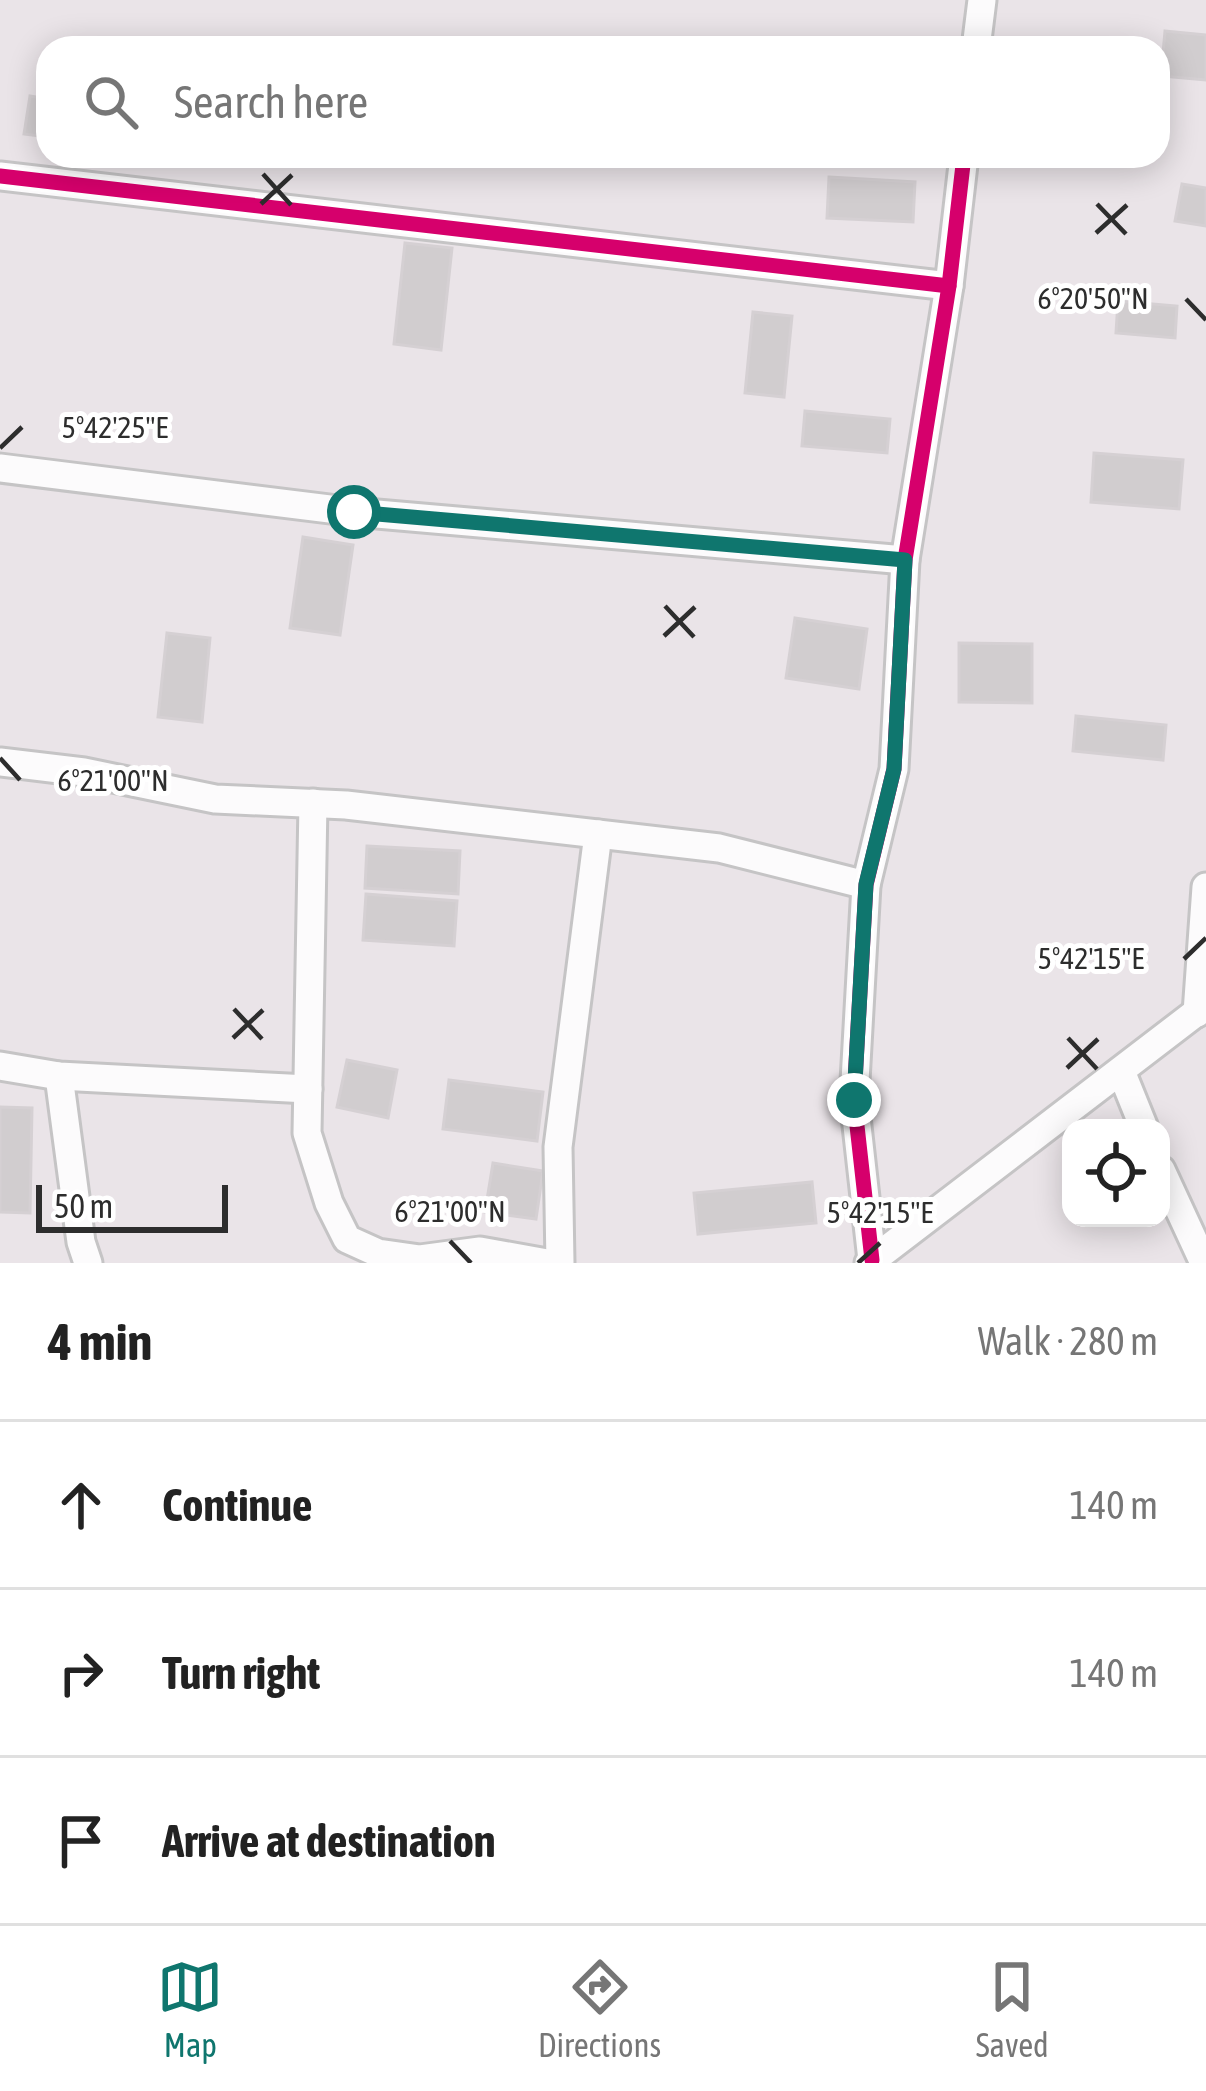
<!DOCTYPE html>
<meta charset="utf-8">
<style>
body{margin:0;font-family:"Asap Condensed",sans-serif;background:#f6f6f6;color:#222}
.controls{position:absolute;right:36px;bottom:36px;display:grid;overflow:hidden;border-radius:24px;box-shadow:0 6px 30px #0003}
.controls button{width:108px;height:108px;display:grid;place-items:center;padding:0;border:0;border-bottom:3px solid #e0e0e0;background:#fff;color:#222;font:60px sans-serif}
.scale{position:absolute;left:36px;bottom:30px;width:192px;box-sizing:border-box;padding-left:12px;border:6px solid #2d2d2d;border-top:0;font-size:33px;line-height:42px;white-space:nowrap;color:#2d2d2d;-webkit-text-stroke:9px #fff;paint-order:stroke}
.stop{position:absolute;width:36px;height:36px;margin:-27px;border:9px solid #0f766e;border-radius:50%;background:#fff}
.stop.end{background:#0f766e;border-color:#fff;box-shadow:0 3px 12px #0008}
.list{margin:0;padding:0;list-style:none}
h2{display:flex;justify-content:space-between;align-items:center;height:156px;margin:0;padding:0 48px;font-size:51px}
h2 small{font-size:39px;font-weight:400;color:#767676}
.list li{display:grid;grid-template-columns:78px 1fr auto;gap:36px;align-items:center;box-sizing:border-box;height:168px;padding:0 48px;border-top:3px solid #e0e0e0}
.list b{display:block;font-size:45px;white-space:nowrap}
.list em{font-size:39px;font-style:normal;color:#767676}
.icon{flex:none;width:66px;height:66px;fill:none;stroke:currentColor;stroke-width:2;stroke-linecap:round;stroke-linejoin:round}
.map{position:relative;flex:none;width:1206px;height:1263px;overflow:hidden}
.search{position:absolute;background:#fff;box-shadow:0 6px 30px #0003;left:36px;right:36px;top:36px;height:132px;display:flex;align-items:center;gap:30px;box-sizing:border-box;padding:0 42px;border-radius:36px;color:#767676;font-size:45px}
.sheet{height:660px;background:#fff}
nav{display:flex;justify-content:space-around;align-items:center;box-sizing:border-box;height:168px;border-top:3px solid #e0e0e0;background:#fff;font-size:33px;color:#767676}
nav a{display:grid;justify-items:center;gap:6px}
nav .on{color:#0f766e}
.map>svg:first-child{display:block}
.building{fill:#d1cdcf;stroke:#d5d0d3;stroke-width:3}
.lines{fill:none;stroke-linecap:round;stroke-linejoin:round}
.minor-casing{stroke:#c5c4c5;stroke-width:33}
.minor{stroke:#fcfbfc;stroke-width:27}
.cycleway-casing{stroke:#fff;stroke-width:22}
.cycleway{stroke:#d6006c;stroke-width:15}
.route{stroke:#0f766e;stroke-width:15}
.ticks{fill:none;stroke:#2d2d2d;stroke-width:4.5}
.ticks-label{font-size:30px;text-anchor:middle;fill:#2d2d2d;stroke:#fff;stroke-width:10;stroke-linejoin:round;paint-order:stroke}
</style>
<div class="map">
<svg width="1206" height="1263" viewBox="0 0 1206 1263">
<rect width="100%" height="100%" fill="#eae4e8"/>
<g class="building">
<path d="M1165,31L1206,35V80L1161,76Z"/>
<path d="M30,96L48,99V137L24,134Z"/>
<path d="M829,177L915,182L913,222L827,218Z"/>
<path d="M1182,184L1206,188V226L1175,221Z"/>
<path d="M405,243L452,248L441,350L394,344Z"/>
<path d="M1118,301L1177,306L1175,338L1116,333Z"/>
<path d="M753,312L792,316L784,397L745,393Z"/>
<path d="M805,411L890,419L887,453L802,446Z"/>
<path d="M1094,453L1183,460L1179,509L1091,502Z"/>
<path d="M303,537L353,545L340,635L290,628Z"/>
<path d="M795,618L867,629L859,689L786,678Z"/>
<path d="M167,633L210,638L202,722L158,717Z"/>
<path d="M959,643L1032,644V703L959,702Z"/>
<path d="M1076,716L1166,725L1163,760L1073,751Z"/>
<path d="M367,846L460,851L458,894L365,888Z"/>
<path d="M366,894L457,901L454,946L363,940Z"/>
<path d="M347,1060L397,1070L388,1118L337,1107Z"/>
<path d="M449,1080L543,1092L537,1141L443,1129Z"/>
<path d="M0,1107L32,1108L30,1213L0,1212Z"/>
<path d="M493,1163L543,1171L536,1219L485,1212Z"/>
<path d="M812,1182L816,1223L698,1234L694,1193Z"/>
</g>
<g class="lines">
<defs>
<g id="minor">
<path d="M976,48L982,0"/>
<path d="M0,176L949,286"/>
<path d="M0,468L354,512L905,560"/>
<path d="M0,762L84,772L215,799L346,805L719,848L866,885"/>
<path d="M313,803L307,1133L329,1203L347,1239L378,1253L420,1259L480,1251L547,1263"/>
<path d="M1197,1013L1206,887"/>
<path d="M0,1066L59,1076L308,1089"/>
<path d="M1121,1071L1144,1128"/>
<path d="M59,1076L81,1242L88,1263"/>
<path d="M1161,1170L1204,1263"/>
<path d="M872,1260L854,1099L866,885L894,769L905,560L949,286L964,156"/>
<path d="M560,1263L558,1147L598,834"/>
<path d="M869,1263L1206,1005"/>
</g>
</defs>
<use href="#minor" class="minor-casing"/>
<use href="#minor" class="minor"/>
<defs>
<g id="cycleway">
<path d="M0,176L949,286"/>
<path d="M872,1260L854,1099L866,885L894,769L905,560L949,286L964,156"/>
</g>
</defs>
<use href="#cycleway" class="cycleway-casing"/>
<use href="#cycleway" class="cycleway"/>
</g>
<g class="lines">
<path class="route" d="M354,512L905,560L894,769L866,884L854,1100"/>
</g>
<path class="ticks" d="M263,174L291,205M261,204L292,175M1097,204L1126,234M1096,233L1127,205M1186,299L1206,320M0,448L22,427M665,606L694,637M664,636L695,607M0,758L20,780M1184,959L1206,938M234,1009L262,1039M233,1038L263,1010M1068,1038L1097,1069M1067,1068L1098,1039M450,1241L471,1263M858,1263L880,1243"/>
<g class="ticks-label">
<text x="1093" y="309">6°20'50"N</text>
<text x="115" y="438">5°42'25"E</text>
<text x="113" y="791">6°21'00"N</text>
<text x="1091" y="969">5°42'15"E</text>
<text x="450" y="1222">6°21'00"N</text>
<text x="880" y="1223">5°42'15"E</text>
</g>
</svg>
<div class="controls">
<button><svg class="icon" aria-label="locate" viewBox="0 0 24 24"><circle cx="12" cy="12" r="6"/><path d="M12 2v4M12 18v4M2 12h4M18 12h4"/></svg></button>
</div>
<div class="scale">50 m</div>
<div class="stop" style="left:354px;top:512px"></div>
<div class="stop end" style="left:854px;top:1100px"></div>
<div class="search"><svg class="icon" aria-label="search" viewBox="0 0 24 24"><circle cx="10" cy="10" r="6"/><path d="M15 15l6 6"/></svg>Search here</div>
</div>
<section class="sheet">
<h2>4 min<small>Walk · 280 m</small></h2>
<ul class="list">
<li><svg class="icon" aria-label="ahead" viewBox="0 0 24 24"><path d="M12 20V5M6 11l6-6 6 6"/></svg><div><b>Continue</b></div><em>140 m</em></li>
<li><svg class="icon" aria-label="right" viewBox="0 0 24 24"><path d="M7 20v-9h11M14 6l5 5-5 5"/></svg><div><b>Turn right</b></div><em>140 m</em></li>
<li><svg class="icon" aria-label="arrive" viewBox="0 0 24 24"><path d="M6 21V4h12l-3 4 3 4H6"/></svg><div><b>Arrive at destination</b></div></li>
</ul>
</section>
<nav>
<a class="on"><svg class="icon" aria-label="map" viewBox="0 0 24 24"><path d="M3 6l6-2 6 2 6-2v14l-6 2-6-2-6 2zM9 4v14M15 6v14"/></svg>Map</a>
<a><svg class="icon" aria-label="directions" viewBox="0 0 24 24"><path d="M12 3l9 9-9 9-9-9zM9 14v-3h6M13 9l2 2-2 2"/></svg>Directions</a>
<a><svg class="icon" aria-label="saved" viewBox="0 0 24 24"><path d="M7 4h10v16l-5-4-5 4z"/></svg>Saved</a>
</nav>
